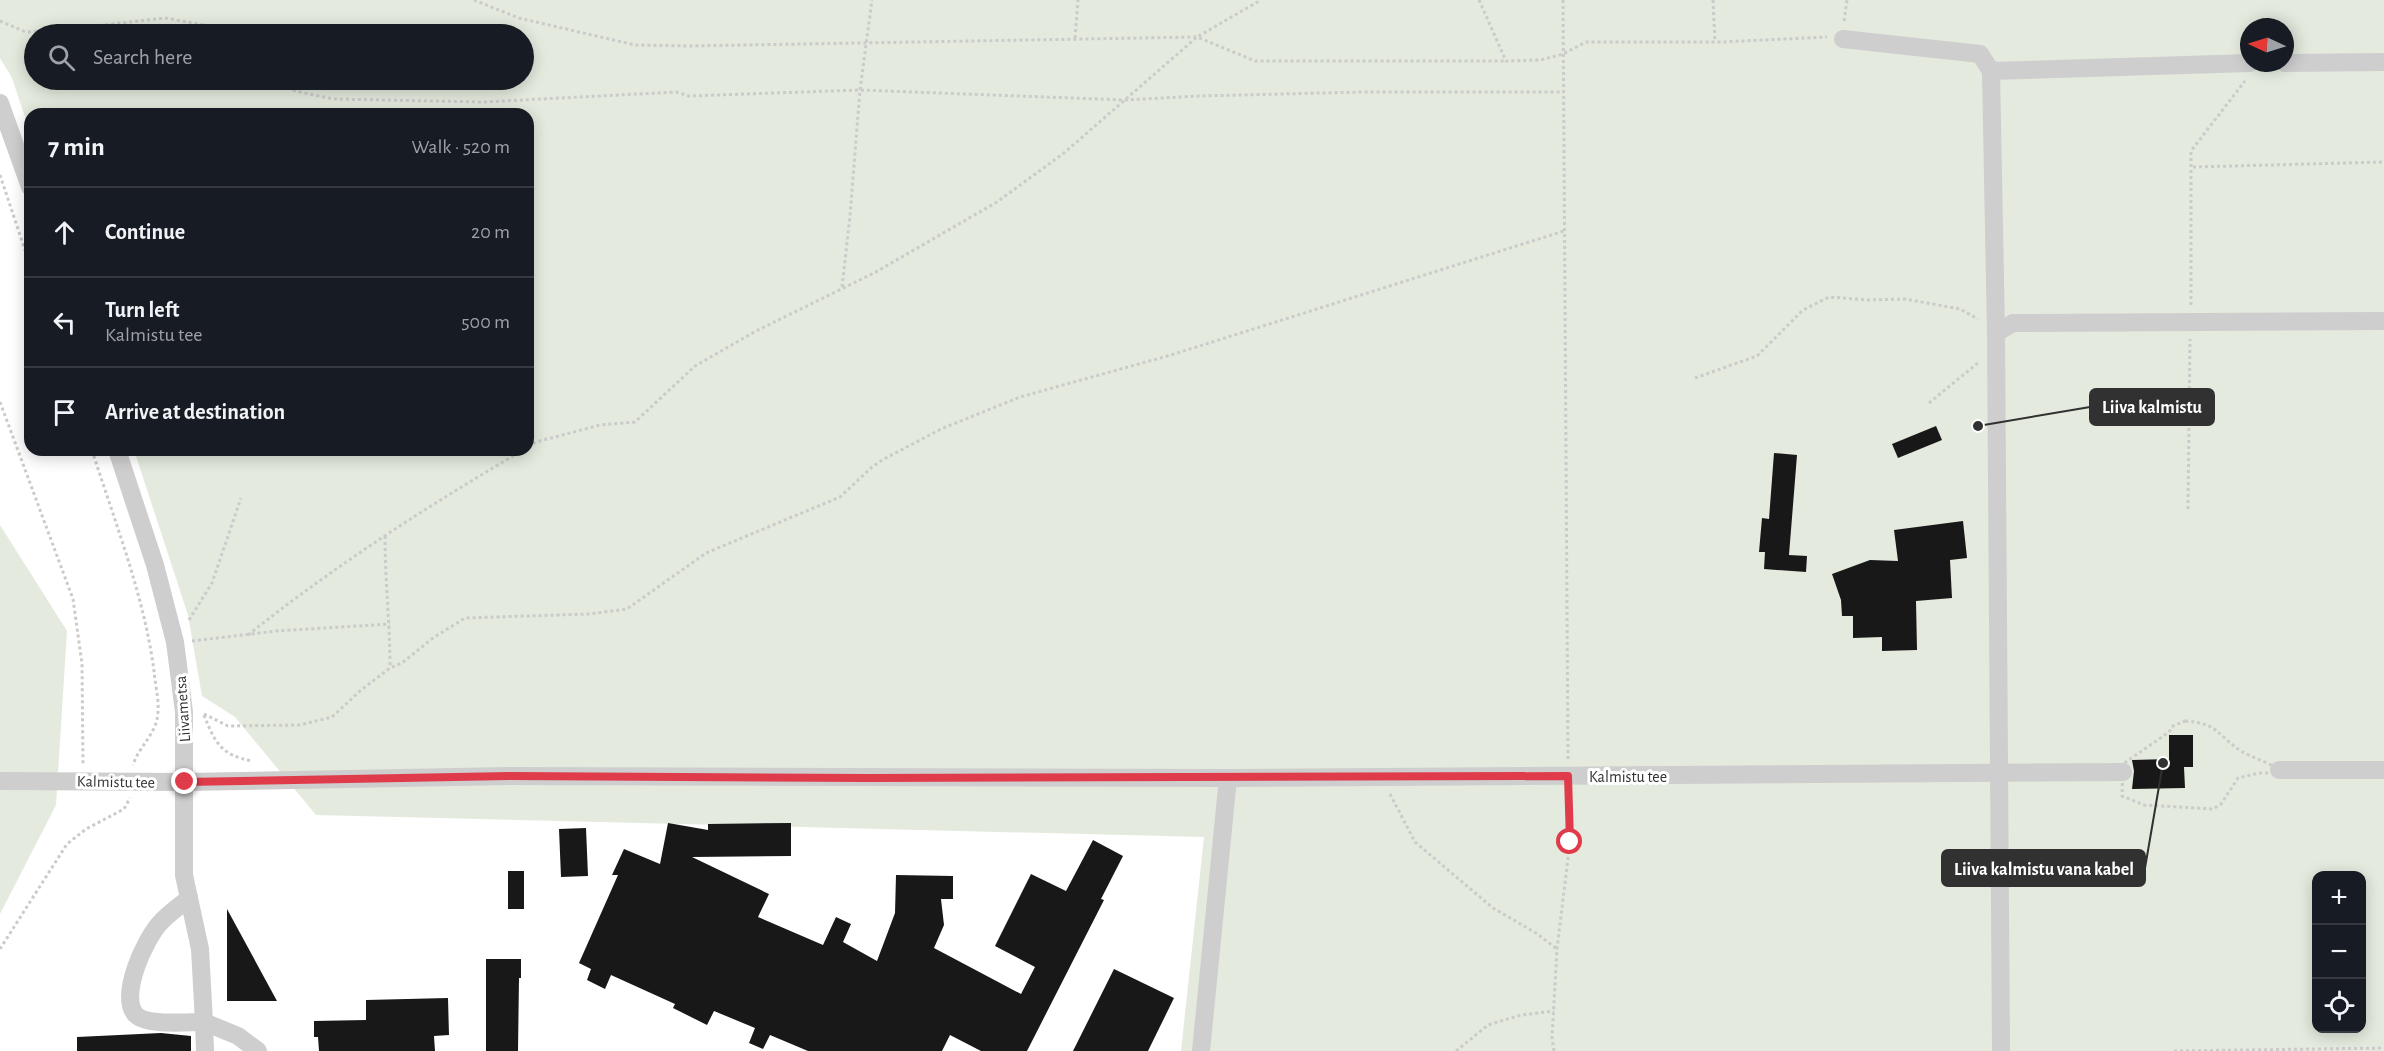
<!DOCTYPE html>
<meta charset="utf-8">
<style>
body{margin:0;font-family:"Alegreya Sans",sans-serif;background:#20242c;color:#f1f3f6}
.controls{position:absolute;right:18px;bottom:18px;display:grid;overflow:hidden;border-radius:12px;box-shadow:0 3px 15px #0003}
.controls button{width:54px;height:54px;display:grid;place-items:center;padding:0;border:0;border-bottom:2px solid #363941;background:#171b24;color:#f1f3f6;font:30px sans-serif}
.compass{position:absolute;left:2240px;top:18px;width:54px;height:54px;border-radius:50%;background:#171b24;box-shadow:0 3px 15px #0003;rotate:274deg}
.stop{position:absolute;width:18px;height:18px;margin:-14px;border:4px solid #df3b4b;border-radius:50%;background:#fff}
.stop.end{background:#df3b4b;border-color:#fff;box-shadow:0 2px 6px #0008}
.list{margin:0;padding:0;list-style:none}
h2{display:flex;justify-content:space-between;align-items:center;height:78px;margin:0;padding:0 24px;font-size:26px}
h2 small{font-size:20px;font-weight:400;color:#9ea1a6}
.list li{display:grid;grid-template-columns:39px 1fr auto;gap:18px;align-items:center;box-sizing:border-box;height:90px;padding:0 24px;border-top:2px solid #363941}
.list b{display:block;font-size:22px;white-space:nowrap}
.list p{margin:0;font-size:20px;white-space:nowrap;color:#9ea1a6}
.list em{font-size:20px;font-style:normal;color:#9ea1a6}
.icon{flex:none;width:33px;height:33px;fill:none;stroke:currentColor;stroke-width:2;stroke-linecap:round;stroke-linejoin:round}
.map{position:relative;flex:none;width:2384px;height:1051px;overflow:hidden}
.search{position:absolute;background:#171b24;box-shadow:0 3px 15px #0003;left:24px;top:24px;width:510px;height:66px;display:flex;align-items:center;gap:15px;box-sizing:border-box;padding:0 21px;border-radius:33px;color:#9ea1a6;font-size:22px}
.panel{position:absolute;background:#171b24;box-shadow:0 3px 15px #0003;left:24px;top:108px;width:510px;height:348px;border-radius:18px}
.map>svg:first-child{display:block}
.green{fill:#e4eadd;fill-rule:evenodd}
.building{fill:#181818}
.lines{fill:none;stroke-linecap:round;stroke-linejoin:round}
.path{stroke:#cbcbcb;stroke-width:3;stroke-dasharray:3 3;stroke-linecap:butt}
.minor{stroke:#cecece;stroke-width:18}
.route{stroke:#df3b4b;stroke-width:8}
.labels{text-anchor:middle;stroke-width:6;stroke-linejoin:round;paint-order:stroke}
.street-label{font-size:16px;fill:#313131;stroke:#fff}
.leader{fill:none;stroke:#313131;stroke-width:2}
.callout-dot{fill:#313131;stroke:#fff;stroke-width:2}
.callout{fill:#313131;stroke:#313131;stroke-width:2}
.callout-label{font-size:18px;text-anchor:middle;font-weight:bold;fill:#fff}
</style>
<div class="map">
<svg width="2384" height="1051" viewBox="0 0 2384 1051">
<rect width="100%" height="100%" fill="#fff"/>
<g class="green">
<path d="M0,0H2384V1051H1181L1204,837L316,815L235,717L202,696L188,615L134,450H528V114H30V132L12,78L0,58ZM2249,27H2285V63H2249ZM34,34H524V80H34ZM2316,876H2362V1028H2316Z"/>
<path d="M0,525L67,631L56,805L0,914Z"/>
</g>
<g class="building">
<path d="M1936,426L1942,440L1898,458L1892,444Z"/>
<path d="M1774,453L1797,455L1789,555L1807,556L1806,572L1764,569L1765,552H1759L1762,518L1769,519Z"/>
<path d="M1963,521L1967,558L1950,560L1952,598L1916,601L1917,650L1882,651V637L1853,638V616H1842L1841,600L1832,574L1870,560L1898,561L1894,530Z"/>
<path d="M2169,735H2193V767H2184L2185,788L2132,789L2134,771L2132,760L2169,759Z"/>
<path d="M668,823L708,830V824L791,823V856L692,857L769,894L758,917L823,945L836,917L851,924L843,942L877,961L895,913L896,875L953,876V899H941L944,925L934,948L1021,994L1035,967L995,946L1031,874L1066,891L1093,840L1123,856L1101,899L1104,900L1027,1051H981L950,1035L942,1051H808L770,1035L763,1049L749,1043L755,1028L714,1011L707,1025L673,1008L675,1004L611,975L605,989L587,980L591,969L579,963L618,875H612L624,849L660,864Z"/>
<path d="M586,828L588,876L561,877L559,829Z"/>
<rect x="508" y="871" width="16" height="38"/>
<path d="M227,909L277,1001H227Z"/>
<path d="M486,959H521V978H519L518,1051H486Z"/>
<path d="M1114,969L1174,998L1148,1051H1073Z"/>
<path d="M448,998L449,1035L434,1036L435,1051H319L318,1037H314V1021L366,1020V1000Z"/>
<path d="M161,1033L191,1036V1051H77V1037Z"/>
</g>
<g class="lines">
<g class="path">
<path d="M474,0L519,18L635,45L689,46L1197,37L1255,61H1506"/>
<path d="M1479,0L1506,61L1541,60L1563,54L1586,42H1721L1827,37"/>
<path d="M1563,0L1568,759"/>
<path d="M1713,0L1715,42"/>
<path d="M0,21L26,32L51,31L165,18L226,29L231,34"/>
<path d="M1844,21L1847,0"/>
<path d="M1075,38L1078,0"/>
<path d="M278,80L295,91L333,99L484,102L676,92L689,96L860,90L1125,100L1199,96L1362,92H1563"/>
<path d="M2193,167L2384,162"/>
<path d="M0,175L30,265"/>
<path d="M842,287L850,216L860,90L872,0"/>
<path d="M2191,305V151L2245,81"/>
<path d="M1695,378L1757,356L1803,310L1829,297L1868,300L1905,299L1960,309L1978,319"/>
<path d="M0,402L73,599L82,664L83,765"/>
<path d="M1929,403L1979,362"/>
<path d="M528,447L536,442L600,425L635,422L695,366L756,331L874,273L997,202L1064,153L1197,37L1261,0"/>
<path d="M92,450C115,523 144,595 154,671C155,684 159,699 158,712C157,734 139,746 133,765"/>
<path d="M2188,509L2190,339"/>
<path d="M385,536C385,580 390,624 390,668"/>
<path d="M189,620L212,583L241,498"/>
<path d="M248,635C334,566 428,506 523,450"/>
<path d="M192,641L276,631L390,624"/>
<path d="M204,714L228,726L300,725L332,717L361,690L390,668L402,663L433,638L465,618L589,614L627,609L706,553L840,497L872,467L884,459L941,429L1020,397L1171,355L1564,231"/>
<path d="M204,715C215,743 221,755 252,761"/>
<path d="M2185,721C2218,723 2217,735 2241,751C2252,758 2269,762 2279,770L2276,773H2259L2238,778L2221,804L2213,809L2144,805L2122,796L2123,764L2169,732L2173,726Z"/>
<path d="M1390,794L1415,842L1493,908L1536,933L1557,949"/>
<path d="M0,949L67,844L86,829L124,809L130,798"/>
<path d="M1456,1051L1488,1025L1521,1015L1554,1011"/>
<path d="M1554,1051L1552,1038L1557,949L1570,842L1569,793"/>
<path d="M2174,1051L2384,1048"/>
</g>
<g class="minor">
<path d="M1843,39L1980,54L1991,71L1996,333L2001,1051"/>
<path d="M2285,63L2384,62"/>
<path d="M1991,71L2250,63"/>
<path d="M0,103L30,187"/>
<path d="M1996,333L2013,323L2384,321"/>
<path d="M117,450L155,565L175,642L184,712V875L200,949L204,1022L238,1036L258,1051"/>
<path d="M2279,770H2384"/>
<path d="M0,781L185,782L509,776L1228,778L2123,772"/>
<path d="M189,898C180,906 169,913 161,922C146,937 118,996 136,1015C147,1026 188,1022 204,1022L205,1051"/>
<path d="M1201,1051L1228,778"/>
</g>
</g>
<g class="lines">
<path class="route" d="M185,782L509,776L869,778L1568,776L1570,842"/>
</g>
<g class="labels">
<g class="street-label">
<text transform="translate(182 709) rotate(-94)" y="6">Liivametsa</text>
<text x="1628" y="782">Kalmistu tee</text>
<text transform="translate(116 781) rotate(1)" y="6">Kalmistu tee</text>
</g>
</g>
<path class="leader" d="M1978 426L2090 407M2163 763L2145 868"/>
<g class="callout-dot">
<circle cx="1978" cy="426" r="6"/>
<circle cx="2163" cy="763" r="6"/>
</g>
<g class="callout">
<rect x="2090" y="389" width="124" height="36" rx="6"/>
<rect x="1942" y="850" width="203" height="36" rx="6"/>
</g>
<g class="callout-label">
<text x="2152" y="413">Liiva kalmistu</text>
<text x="2044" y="875">Liiva kalmistu vana kabel</text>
</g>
</svg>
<div class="controls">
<button>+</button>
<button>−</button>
<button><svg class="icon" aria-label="locate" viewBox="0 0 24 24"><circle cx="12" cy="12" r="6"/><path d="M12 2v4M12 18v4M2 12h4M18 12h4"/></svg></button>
</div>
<svg class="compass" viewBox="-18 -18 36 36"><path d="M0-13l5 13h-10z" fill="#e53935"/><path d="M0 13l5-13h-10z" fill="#9ea1a6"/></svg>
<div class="stop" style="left:1570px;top:842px"></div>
<div class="stop end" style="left:185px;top:782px"></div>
<div class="search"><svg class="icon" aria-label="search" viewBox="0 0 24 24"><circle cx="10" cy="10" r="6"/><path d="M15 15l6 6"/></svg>Search here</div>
<section class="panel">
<h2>7 min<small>Walk · 520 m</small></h2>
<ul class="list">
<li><svg class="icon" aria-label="ahead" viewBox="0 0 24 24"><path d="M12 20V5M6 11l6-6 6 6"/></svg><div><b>Continue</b></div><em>20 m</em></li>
<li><svg class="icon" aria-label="left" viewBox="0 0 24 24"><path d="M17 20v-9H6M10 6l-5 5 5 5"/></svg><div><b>Turn left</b><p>Kalmistu tee</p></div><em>500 m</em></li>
<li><svg class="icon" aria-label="arrive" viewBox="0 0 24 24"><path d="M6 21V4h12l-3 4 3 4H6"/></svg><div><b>Arrive at destination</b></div></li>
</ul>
</section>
</div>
